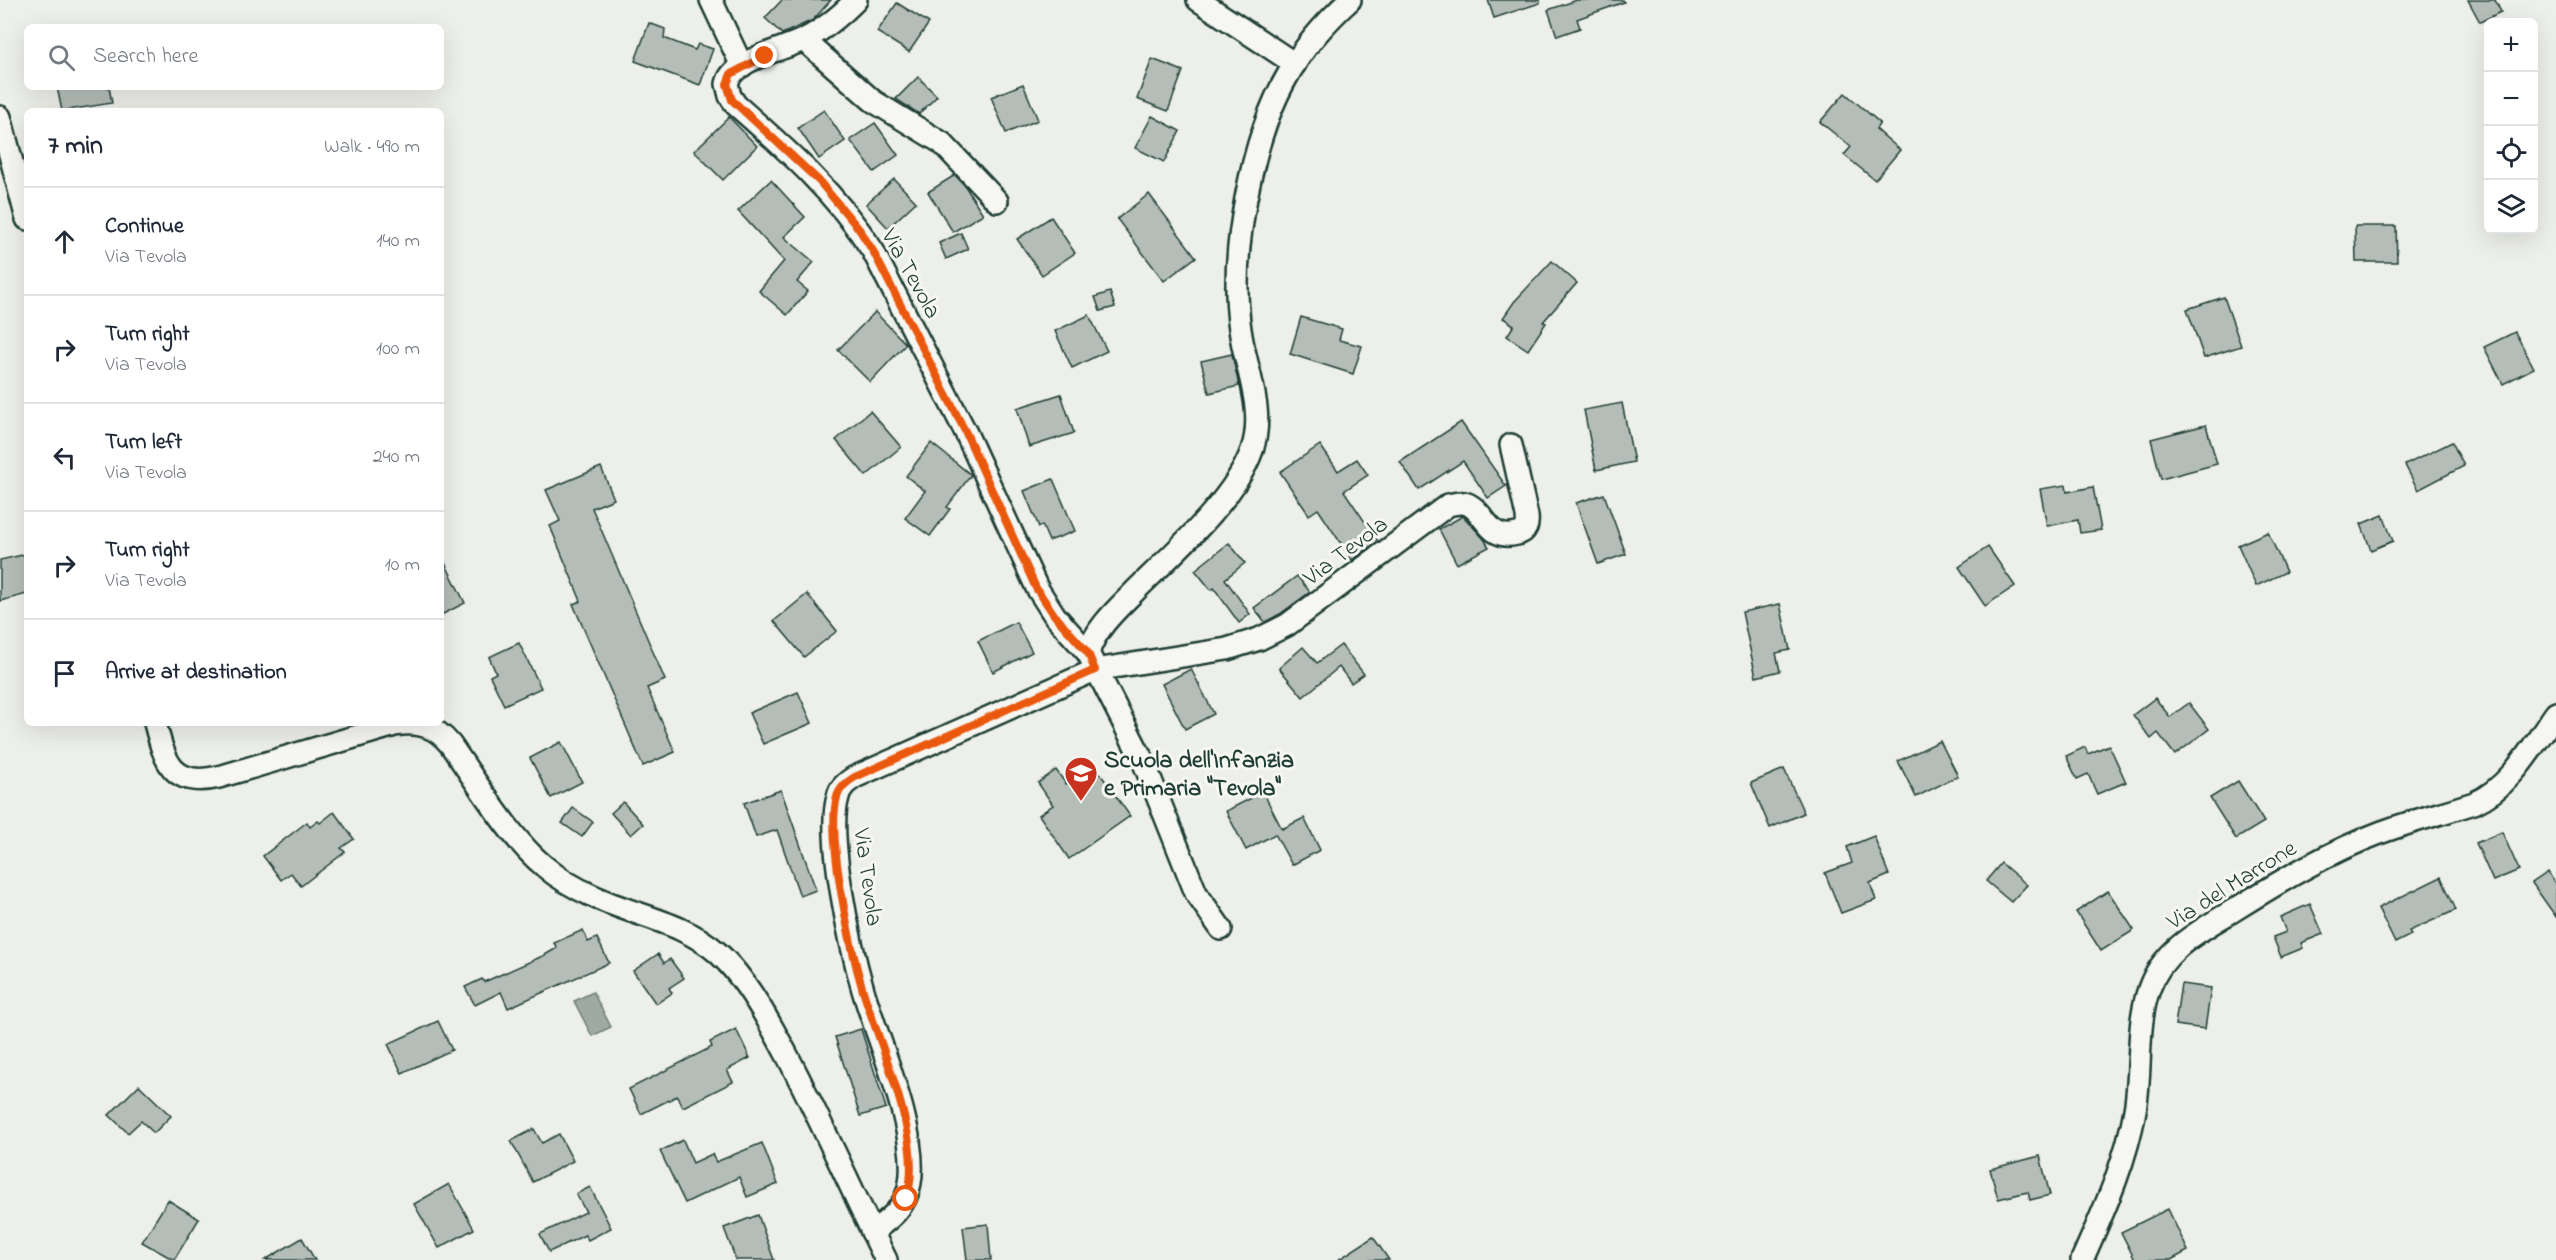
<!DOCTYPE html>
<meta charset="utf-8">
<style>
body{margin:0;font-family:"Indie Flower",sans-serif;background:#f2f2f3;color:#1f2937}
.controls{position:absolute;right:18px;top:18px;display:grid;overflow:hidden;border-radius:9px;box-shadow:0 6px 24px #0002}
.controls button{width:54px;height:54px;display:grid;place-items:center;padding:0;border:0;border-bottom:2px solid #e0e1e3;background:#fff;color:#1f2937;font:30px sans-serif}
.stop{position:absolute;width:18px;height:18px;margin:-14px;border:4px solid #ea580c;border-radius:50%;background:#fff}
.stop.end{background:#ea580c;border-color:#fff;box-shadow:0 2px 6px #0008}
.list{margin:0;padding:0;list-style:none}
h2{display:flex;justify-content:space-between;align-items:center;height:78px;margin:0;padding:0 24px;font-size:26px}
h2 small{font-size:20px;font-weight:400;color:#747a83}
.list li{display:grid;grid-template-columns:39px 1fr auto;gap:18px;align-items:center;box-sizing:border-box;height:108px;padding:0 24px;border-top:2px solid #e0e1e3}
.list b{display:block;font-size:22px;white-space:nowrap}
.list p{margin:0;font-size:20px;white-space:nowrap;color:#747a83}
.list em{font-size:20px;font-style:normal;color:#747a83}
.icon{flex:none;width:33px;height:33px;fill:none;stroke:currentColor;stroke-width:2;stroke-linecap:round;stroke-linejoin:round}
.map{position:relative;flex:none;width:2556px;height:1260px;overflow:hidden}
.search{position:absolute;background:#fff;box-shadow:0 6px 24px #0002;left:24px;top:24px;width:420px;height:66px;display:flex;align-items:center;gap:15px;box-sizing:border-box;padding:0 21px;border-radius:9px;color:#747a83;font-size:22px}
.panel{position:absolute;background:#fff;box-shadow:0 6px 24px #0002;left:24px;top:108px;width:420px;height:618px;border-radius:9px}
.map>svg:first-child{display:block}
.water{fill:#9faaa4;stroke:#6c7e77;stroke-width:1.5}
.building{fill:#b4bdb8;stroke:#1f3d34;stroke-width:1.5}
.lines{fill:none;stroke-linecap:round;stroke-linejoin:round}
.minor-casing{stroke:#1f3d34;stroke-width:26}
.minor{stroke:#f6f6f2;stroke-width:21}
.route{stroke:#ea580c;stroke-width:8}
.labels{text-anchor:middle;stroke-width:6;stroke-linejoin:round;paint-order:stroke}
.street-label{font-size:24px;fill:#1f3d34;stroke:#f6f6f2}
.poi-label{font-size:24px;font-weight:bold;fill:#1f3d34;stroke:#f6f6f2;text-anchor:start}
</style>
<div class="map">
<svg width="2556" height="1260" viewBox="0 0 2556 1260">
<rect width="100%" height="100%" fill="#edefea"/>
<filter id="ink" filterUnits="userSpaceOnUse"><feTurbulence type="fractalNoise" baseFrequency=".0167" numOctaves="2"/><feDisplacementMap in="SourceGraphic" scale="12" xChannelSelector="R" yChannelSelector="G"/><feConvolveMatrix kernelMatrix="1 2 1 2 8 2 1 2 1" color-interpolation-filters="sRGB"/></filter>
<g filter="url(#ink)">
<path class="water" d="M593,992L611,1027L592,1036L574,1001Z"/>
<g class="building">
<path d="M782,0H831L813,20L782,34L765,18Z"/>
<path d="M1488,0H1540V3L1494,18Z"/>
<path d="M1577,0H1623L1624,2L1577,19L1580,28L1557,36L1548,10Z"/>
<path d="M2468,0H2495L2501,12L2480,22Z"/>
<path d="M897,3L929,23L909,52L877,32Z"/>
<path d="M649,23L665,29L664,38L695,50L698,44L713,49L700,85L635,61Z"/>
<path d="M1152,59L1183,71L1168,111L1137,99Z"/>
<path d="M918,77L937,96L919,114L896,99Z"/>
<path d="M1023,84L1038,120L1006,133L991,97Z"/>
<path d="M57,87H109L112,103L62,111Z"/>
<path d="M1845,93L1880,123L1876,129L1900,150L1875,180L1844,155L1851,147L1820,122Z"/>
<path d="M824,110L845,141L819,159L798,128Z"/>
<path d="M1152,116L1180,131L1164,162L1135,148Z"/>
<path d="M729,117L757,146L723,180L694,151Z"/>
<path d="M875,123L898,155L874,172L850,140Z"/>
<path d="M955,175L965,186L983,214L953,232L928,192Z"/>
<path d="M894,179L916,202L888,228L866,204Z"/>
<path d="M771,180L805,217L784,237L814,262L797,282L808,291L787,315L759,291L784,261L738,211Z"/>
<path d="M1149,194L1196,257L1164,281L1117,219Z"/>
<path d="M1051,217L1075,253L1042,275L1017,239Z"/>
<path d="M2355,226H2396L2397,262H2356Z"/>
<path d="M961,233L968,249L946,259L939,243Z"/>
<path d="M1552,261L1577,283L1543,322L1546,323L1528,350L1507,336L1514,325L1503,318L1514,302Z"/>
<path d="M1110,292L1115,307L1100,311L1095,297Z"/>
<path d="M2224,297L2241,346L2204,358L2187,309Z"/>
<path d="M875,312L906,344L870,382L838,350Z"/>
<path d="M1089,315L1107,351L1072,368L1055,331Z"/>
<path d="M1301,317L1342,329L1339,340L1362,346L1353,374L1290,354Z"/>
<path d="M2515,332L2534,368L2503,384L2484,347Z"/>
<path d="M1232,354L1239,386L1209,393L1201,361Z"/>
<path d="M1061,394L1074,433L1029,447L1017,408Z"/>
<path d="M1622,403L1634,462L1596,470L1584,410Z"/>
<path d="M870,411L901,447L866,476L836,440Z"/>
<path d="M1461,422L1506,486L1488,498L1463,461L1419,490L1400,462Z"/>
<path d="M2206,425L2217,464L2161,479L2151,439Z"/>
<path d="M2452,442L2464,466L2418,490L2405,465Z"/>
<path d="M931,443L971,475L947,507L950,509L930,536L905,518L925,491L906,476Z"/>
<path d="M1320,445L1338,471L1357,459L1368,475L1344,491L1378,541L1352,560L1318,509L1309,515L1280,472Z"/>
<path d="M601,467L614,499L592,508L665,680L647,688L675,752L643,766L573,604L581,601L550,526L560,521L546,490Z"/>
<path d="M1053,479L1075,531L1049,541L1042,525L1039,527L1024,491Z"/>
<path d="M2066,485L2067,492L2093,487L2101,530L2080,533L2078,520L2047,526L2040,489Z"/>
<path d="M1604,494L1626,554L1598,564L1576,503Z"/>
<path d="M2383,515L2393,541L2371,550L2361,524Z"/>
<path d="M1463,516L1484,539L1489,547L1457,564L1439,529Z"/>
<path d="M2268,532L2286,572L2256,586L2238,545Z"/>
<path d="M1229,543L1245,563L1225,579L1250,614L1239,623L1214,588L1211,590L1195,570Z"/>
<path d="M1988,547L2015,586L1985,606L1959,567Z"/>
<path d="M27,554V594L0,601V560Z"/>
<path d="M441,555L465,603L441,615Z"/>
<path d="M1297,576L1310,592L1280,614L1265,622L1254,608Z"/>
<path d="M807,594L837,631L804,657L774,621Z"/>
<path d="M1780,604L1790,650L1776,653L1780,671L1756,677L1742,612Z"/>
<path d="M1016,622L1032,652L993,672L978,641Z"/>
<path d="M519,643L541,688L504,705L490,676L496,673L489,657Z"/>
<path d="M1341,645L1364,674L1351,683L1339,667L1303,697L1279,668L1303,647L1317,663Z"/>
<path d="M1191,669L1214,714L1185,729L1162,684Z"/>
<path d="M798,692L812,723L763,744L749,713Z"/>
<path d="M2155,698L2170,717L2189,703L2209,729L2175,755L2158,733L2151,739L2133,715Z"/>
<path d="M1940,741L1958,776L1916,797L1898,761Z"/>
<path d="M561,742L582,782L551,798L530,758Z"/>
<path d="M2109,745L2126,782L2097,794L2088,774L2077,779L2066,756L2085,747L2088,754Z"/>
<path d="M1094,765L1130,816L1069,859L1039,815L1053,805L1038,783L1056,770L1066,784Z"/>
<path d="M1784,769L1804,813L1770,828L1751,783Z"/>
<path d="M2238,781L2264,822L2236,839L2210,798Z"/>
<path d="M781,790L816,890L800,896L777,830L756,837L744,803Z"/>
<path d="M1263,792L1282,829L1304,818L1320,850L1292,865L1275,834L1246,850L1226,811Z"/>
<path d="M623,802L643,824L631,835L611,813Z"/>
<path d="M573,808L593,822L582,837L562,823Z"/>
<path d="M334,812L354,839L341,848L345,852L301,886L291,873L281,880L263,856L307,822L310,827L318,821L320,823Z"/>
<path d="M2502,832L2519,870L2493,881L2476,843Z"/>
<path d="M1874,836L1889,875L1870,883L1876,900L1841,913L1825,873L1852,863L1847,847Z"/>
<path d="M2001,863L2027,885L2011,902L1986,881Z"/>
<path d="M2548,872L2556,885V917L2532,883Z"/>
<path d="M2441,877L2456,910L2409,931L2411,935L2395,943L2378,908Z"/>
<path d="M2108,891L2134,930L2101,951L2076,912Z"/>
<path d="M2310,904L2323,934L2301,943L2303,948L2281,957L2273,937L2286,932L2280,917Z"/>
<path d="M583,930L588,942L597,938L609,963L508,1008L501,992L475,1005L465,987L482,979L484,982L545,955L557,948L554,943Z"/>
<path d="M658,954L664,963L670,959L684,978L669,988L672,993L656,1004L633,971Z"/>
<path d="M2181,984L2211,988L2205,1029L2175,1025Z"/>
<path d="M438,1021L452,1050L402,1073L388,1044Z"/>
<path d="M736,1029L750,1058L727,1070L733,1082L683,1107L677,1096L641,1114L629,1089L712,1047L710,1042Z"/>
<path d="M861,1029L886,1108L860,1116L835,1037Z"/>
<path d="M139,1085L171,1116L154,1133L141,1121L128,1133L109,1115Z"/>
<path d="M534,1129L542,1143L559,1134L573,1161L533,1182L511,1141Z"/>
<path d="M683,1140L693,1163L712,1154L716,1162L762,1143L778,1184L747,1197L739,1177L685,1203L660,1151Z"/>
<path d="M2040,1156L2050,1195L2030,1200L2028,1192L1998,1199L1990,1169Z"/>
<path d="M449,1184L474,1229L439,1248L414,1204Z"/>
<path d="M590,1187L611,1228L588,1240L585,1235L549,1252L540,1234L586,1212L576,1194Z"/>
<path d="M168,1200L199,1219L174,1260L142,1242Z"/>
<path d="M2168,1209L2188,1251L2171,1260H2135L2121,1232Z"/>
<path d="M758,1215L774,1260H736L724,1228Z"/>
<path d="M988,1224L991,1260H967L963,1227Z"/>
<path d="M1373,1237L1389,1260H1338Z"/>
<path d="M302,1238L315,1260H265Z"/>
</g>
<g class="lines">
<defs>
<g id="minor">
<path d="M711,0L742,66"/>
<path d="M856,0C841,15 823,30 805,39C784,50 732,59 727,84L730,96L736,105C787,150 836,193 873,251L966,433L1037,588L1055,616L1088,653L1144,763L1196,893L1221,929"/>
<path d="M1198,0L1295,64"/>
<path d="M804,40L873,101L942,143L997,201"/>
<path d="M0,117L27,219"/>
<path d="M1088,653C1096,628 1115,611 1134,592C1171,555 1235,500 1252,450C1266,410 1245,368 1240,329C1229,256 1251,137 1289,73C1304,47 1328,20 1350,0"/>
<path d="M155,723C165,762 172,788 219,777L395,725C418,721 435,726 450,744C476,781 510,838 544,866C559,879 577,889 595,897C636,916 683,922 718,953C747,979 771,1025 789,1059C823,1125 853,1193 886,1260"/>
<path d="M872,1232C890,1219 906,1207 910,1183C919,1132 878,1041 863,990C851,948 826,836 838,797C840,787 847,782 855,777L1095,670L1227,649L1259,639L1287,625L1448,505C1456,503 1464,501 1471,506C1487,516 1489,541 1517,534C1527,532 1528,524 1527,516L1511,445"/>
<path d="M2082,1260C2103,1212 2126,1163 2135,1110C2142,1071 2136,1025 2149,989C2163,949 2200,931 2234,910C2282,880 2329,852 2382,832C2412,821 2443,813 2474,803C2511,787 2533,745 2556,713"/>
</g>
</defs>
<use href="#minor" class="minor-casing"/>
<use href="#minor" class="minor"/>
</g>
</g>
<g class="lines" filter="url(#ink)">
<path class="route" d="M765,56L731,74L727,84L732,100L819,181L859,229L873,251L966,433L1036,588L1055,616L1088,653L1095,670L855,777C847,782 840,787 837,797C826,836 851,950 863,991C880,1046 926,1145 906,1199"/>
</g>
<defs>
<symbol id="school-pin" viewBox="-11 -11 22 30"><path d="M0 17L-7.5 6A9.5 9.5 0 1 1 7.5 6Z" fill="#c8321e" stroke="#f6f6f2"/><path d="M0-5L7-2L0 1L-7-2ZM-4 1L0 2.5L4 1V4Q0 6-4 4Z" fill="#fff"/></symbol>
</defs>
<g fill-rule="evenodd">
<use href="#school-pin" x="1062" y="754" width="38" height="52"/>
</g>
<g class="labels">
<g class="street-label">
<text transform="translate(912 273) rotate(61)" y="8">Via Tevola</text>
<text transform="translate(1345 550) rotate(-37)" y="8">Via Tevola</text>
<text transform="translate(869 877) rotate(82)" y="8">Via Tevola</text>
<text transform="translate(2231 884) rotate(-32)" y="8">Via del Marrone</text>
</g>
<g class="poi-label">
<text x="1104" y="767">Scuola dell'Infanzia<tspan x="1104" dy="28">e Primaria "Tevola"</tspan></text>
</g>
</g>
</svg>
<div class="controls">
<button>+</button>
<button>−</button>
<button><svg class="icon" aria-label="locate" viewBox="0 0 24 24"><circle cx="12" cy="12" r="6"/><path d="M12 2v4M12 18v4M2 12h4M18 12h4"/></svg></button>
<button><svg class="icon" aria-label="layers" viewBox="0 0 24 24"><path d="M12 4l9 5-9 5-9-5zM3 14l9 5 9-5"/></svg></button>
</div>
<div class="stop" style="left:906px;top:1199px"></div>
<div class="stop end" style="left:765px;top:56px"></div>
<div class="search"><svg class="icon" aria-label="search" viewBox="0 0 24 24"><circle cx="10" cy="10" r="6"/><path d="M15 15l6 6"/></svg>Search here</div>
<section class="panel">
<h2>7 min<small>Walk · 490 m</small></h2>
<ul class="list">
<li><svg class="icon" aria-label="ahead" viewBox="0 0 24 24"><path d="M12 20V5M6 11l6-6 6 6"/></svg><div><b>Continue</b><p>Via Tevola</p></div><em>140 m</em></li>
<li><svg class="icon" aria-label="right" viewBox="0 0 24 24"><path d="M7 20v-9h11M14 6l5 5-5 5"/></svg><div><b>Turn right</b><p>Via Tevola</p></div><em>100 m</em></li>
<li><svg class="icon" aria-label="left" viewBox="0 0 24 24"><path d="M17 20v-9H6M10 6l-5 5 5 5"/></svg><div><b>Turn left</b><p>Via Tevola</p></div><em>240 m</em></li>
<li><svg class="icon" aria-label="right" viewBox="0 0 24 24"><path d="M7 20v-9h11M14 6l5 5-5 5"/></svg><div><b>Turn right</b><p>Via Tevola</p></div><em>10 m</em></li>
<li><svg class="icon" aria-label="arrive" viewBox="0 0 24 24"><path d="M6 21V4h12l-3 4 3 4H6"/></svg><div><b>Arrive at destination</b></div></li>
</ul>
</section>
</div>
